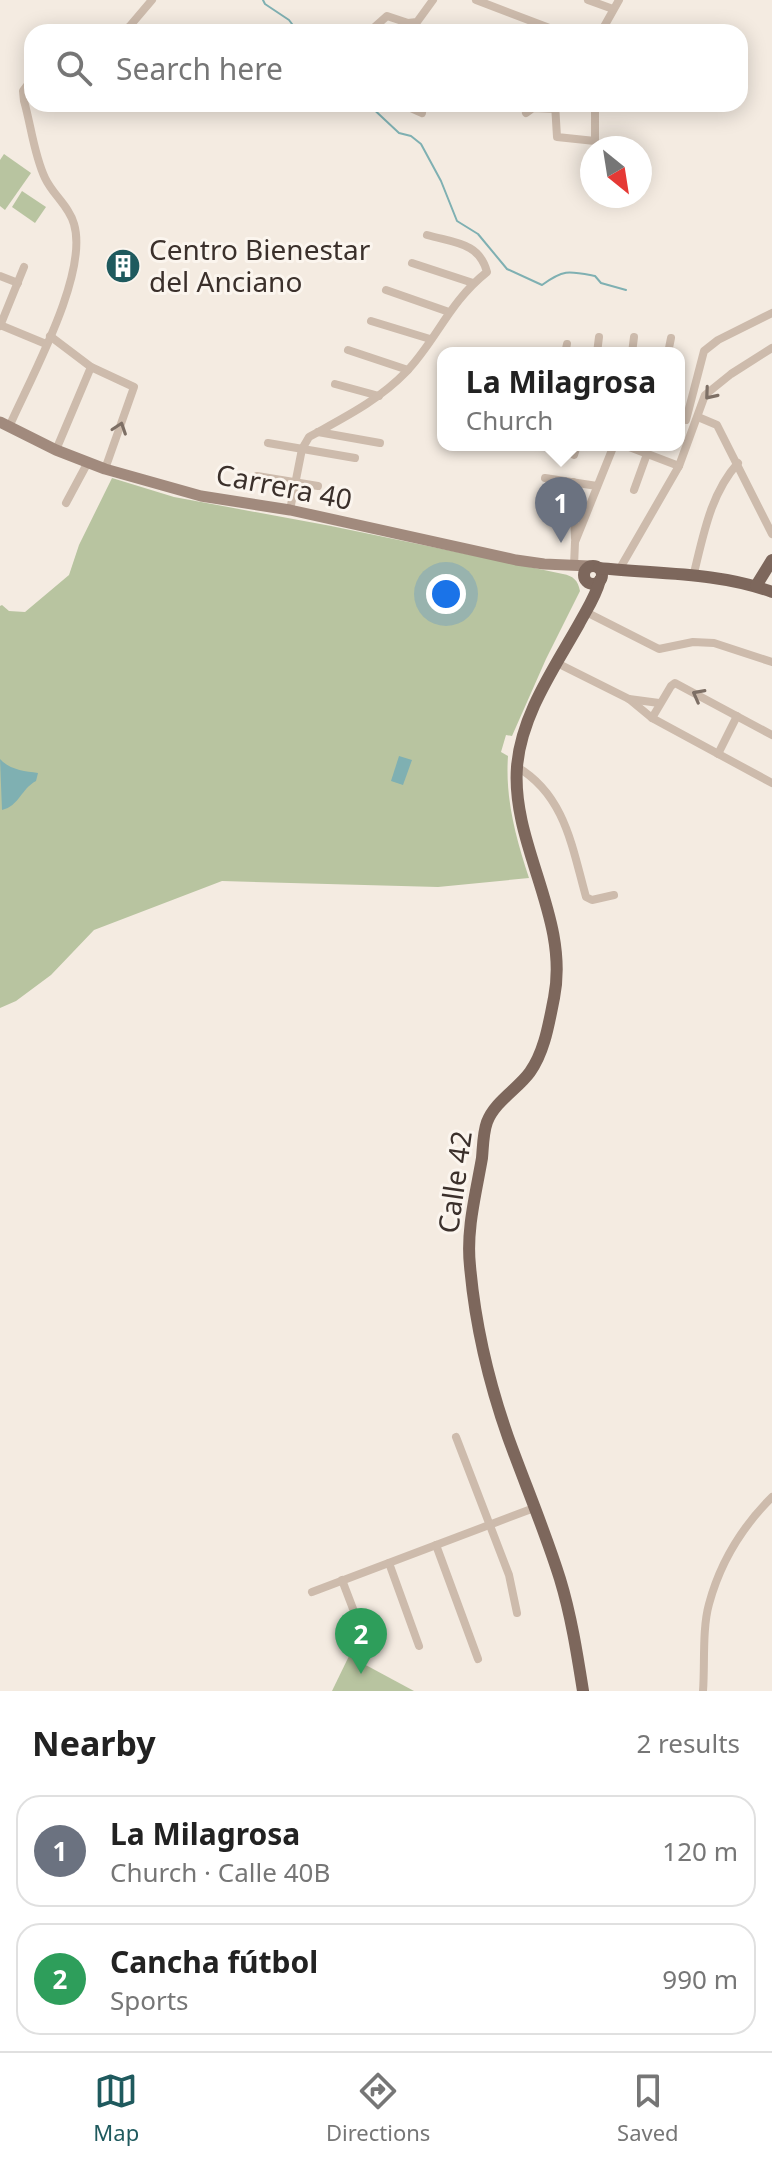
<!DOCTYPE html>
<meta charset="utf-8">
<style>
body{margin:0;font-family:"Noto Sans",sans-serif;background:#f6f6f6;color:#222}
.compass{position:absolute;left:580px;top:136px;width:72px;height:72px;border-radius:50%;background:#fff;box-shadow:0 4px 20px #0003;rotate:150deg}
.you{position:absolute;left:446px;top:594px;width:28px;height:28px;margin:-20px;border:6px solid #fff;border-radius:50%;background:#1a73e8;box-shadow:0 0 0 12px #1a73e833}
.badge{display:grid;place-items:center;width:52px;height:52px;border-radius:50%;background:#1f5a5e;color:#fff;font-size:26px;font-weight:700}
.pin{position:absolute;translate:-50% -66px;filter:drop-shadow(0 2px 4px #0008)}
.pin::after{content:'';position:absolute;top:42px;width:28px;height:24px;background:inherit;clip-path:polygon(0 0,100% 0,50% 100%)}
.popup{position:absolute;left:437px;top:347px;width:248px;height:104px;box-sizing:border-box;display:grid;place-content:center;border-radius:16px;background:#fff;filter:drop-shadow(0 2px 6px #0005);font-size:26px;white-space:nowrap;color:#767676}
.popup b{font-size:30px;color:#222}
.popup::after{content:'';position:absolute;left:50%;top:100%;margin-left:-16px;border:16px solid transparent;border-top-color:#fff}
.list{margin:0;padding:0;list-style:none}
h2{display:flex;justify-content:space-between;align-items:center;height:104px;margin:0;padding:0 32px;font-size:34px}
h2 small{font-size:26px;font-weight:400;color:#767676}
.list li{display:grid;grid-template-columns:52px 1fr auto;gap:24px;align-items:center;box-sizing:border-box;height:112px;margin:0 16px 16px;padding:0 16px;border:2px solid #e0e0e0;border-radius:24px}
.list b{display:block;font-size:30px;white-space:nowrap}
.list p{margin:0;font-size:26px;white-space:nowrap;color:#767676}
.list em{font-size:26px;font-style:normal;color:#767676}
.icon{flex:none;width:44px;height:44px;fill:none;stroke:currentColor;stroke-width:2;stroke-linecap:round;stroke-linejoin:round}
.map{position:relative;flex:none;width:772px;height:1691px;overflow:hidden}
.search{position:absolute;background:#fff;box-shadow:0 4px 20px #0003;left:24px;right:24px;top:24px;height:88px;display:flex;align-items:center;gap:20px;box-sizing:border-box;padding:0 28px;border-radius:24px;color:#767676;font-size:30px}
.sheet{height:360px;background:#fff}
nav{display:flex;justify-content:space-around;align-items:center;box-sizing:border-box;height:112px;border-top:2px solid #e0e0e0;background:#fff;font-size:22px;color:#767676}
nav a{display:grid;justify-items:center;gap:4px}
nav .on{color:#1f5a5e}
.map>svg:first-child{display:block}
.green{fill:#b8c4a0}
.water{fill:#7fb0b2}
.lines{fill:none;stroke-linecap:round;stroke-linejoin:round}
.stream{stroke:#7fb0b2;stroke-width:2}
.street{stroke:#cdbbac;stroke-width:8}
.secondary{stroke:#a18a7d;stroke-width:11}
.primary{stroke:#7d675c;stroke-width:12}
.oneway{stroke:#7d6f65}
.labels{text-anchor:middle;stroke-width:6;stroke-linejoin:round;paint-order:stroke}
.poi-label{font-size:28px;fill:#3b302b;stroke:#fbf5ee;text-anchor:start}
.street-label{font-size:28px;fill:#3b302b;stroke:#fbf5ee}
</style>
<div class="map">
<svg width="772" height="1691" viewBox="0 0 772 1691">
<rect width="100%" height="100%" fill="#f4ebe1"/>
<g class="green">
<path d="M4,154L31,173L5,210L0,206V160Z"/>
<path d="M22,191L46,207L35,223L12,207Z"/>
<path d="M112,478L174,497L331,526L563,574C573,576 578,580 580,591L546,659L512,736L506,735L501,752L508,756C505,799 516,838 529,878L438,887L222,881L94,930L51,975L16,1001L0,1008V606L2,605L9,611L25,612L69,575L79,545Z"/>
<path d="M349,1656L414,1691H332Z"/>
</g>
<g class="water">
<path d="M399,756L412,760L403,785L391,781Z"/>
<path d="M0,759C10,770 24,771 38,773L36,781C21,789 19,806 2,810Z"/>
</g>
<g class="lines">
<g class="stream">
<path d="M263,0L265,4L289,20L298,32"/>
<path d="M368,104L399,133L411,136L421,144L441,181L457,221L478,234L507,269L542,285C564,269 569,271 595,276L601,283L626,290"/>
</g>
<g class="street">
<path d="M476,0L560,32"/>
<path d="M588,0L613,9"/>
<path d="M118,32L129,27L152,0"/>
<path d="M369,32L387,16L408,23L417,22L433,0"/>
<path d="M601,32L619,0"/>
<path d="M402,104L422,113"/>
<path d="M555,104L557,137L595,141V104"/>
<path d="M526,113L533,108L556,109"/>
<path d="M412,263L473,283"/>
<path d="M0,276L18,283"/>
<path d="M386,290L449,312"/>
<path d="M371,321L430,339"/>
<path d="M0,325L46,344"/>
<path d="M0,326L24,267"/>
<path d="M50,336L91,367L134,387L105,469"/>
<path d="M348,350L408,370"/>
<path d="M565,353L567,344"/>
<path d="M597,353L599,337"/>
<path d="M632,353L634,337"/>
<path d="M668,353L671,338"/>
<path d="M335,384L379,396"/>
<path d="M698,417L717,425L772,534"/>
<path d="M686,420L704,351L718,340L772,313"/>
<path d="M9,427C30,379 89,274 74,224C69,206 53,195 45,178C34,155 31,125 24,101L23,91L32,79"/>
<path d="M318,432L380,443"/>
<path d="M268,443L355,458"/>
<path d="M624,445L679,466"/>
<path d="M543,446V445"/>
<path d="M56,450L91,367"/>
<path d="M574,455L577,445"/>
<path d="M257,476L318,486"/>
<path d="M545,478L597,486"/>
<path d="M573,482L575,538"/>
<path d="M634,490L647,454"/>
<path d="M66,503L88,462"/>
<path d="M290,510L302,449L309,437C343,418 378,401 406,372C436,341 449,302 487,272C479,242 454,243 427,235"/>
<path d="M574,566L575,542L614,445"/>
<path d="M619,570L679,466L705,395L731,374L772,348"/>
<path d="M693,577C703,537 710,494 738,463"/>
<path d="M586,612L659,649L693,642L714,643L772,662"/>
<path d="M557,663L629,699L652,718L772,783"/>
<path d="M629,699L659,703"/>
<path d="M652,718L671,686L675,683L772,735"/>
<path d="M718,754L737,716"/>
<path d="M517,767C565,795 572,847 586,897L592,900L614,895"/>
<path d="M456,1437L509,1575L517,1613"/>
<path d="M436,1545L478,1659"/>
<path d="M389,1563L419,1646"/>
<path d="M342,1580L355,1614"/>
<path d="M312,1592L534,1508"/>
<path d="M703,1691C705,1665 702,1629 709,1604C720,1563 743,1526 772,1497"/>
</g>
<path class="secondary" d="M0,422L56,450L105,469L201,496L290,510L516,560L544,564L589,566"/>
<g class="primary">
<circle cx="593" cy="575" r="9"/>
<path d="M599,568C655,574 719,572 772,592"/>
<path d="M756,586L772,560"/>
<path d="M583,1691C577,1653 571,1615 560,1579C545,1531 525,1484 508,1437C489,1383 475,1323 470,1266C466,1230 476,1193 482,1158C483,1147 483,1133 487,1122C495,1101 518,1089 530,1072C545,1051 549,1022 554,998C570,918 511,845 517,767C521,715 555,667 579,624C587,609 596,596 600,580"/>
</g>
</g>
<defs><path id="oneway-chevron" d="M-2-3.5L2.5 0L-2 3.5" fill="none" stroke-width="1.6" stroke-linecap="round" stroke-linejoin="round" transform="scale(2)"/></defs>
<g class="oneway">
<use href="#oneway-chevron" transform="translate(710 394) rotate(130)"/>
<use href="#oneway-chevron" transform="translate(120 428) rotate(-71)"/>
<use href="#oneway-chevron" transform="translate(698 695) rotate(-152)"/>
</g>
<defs>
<symbol id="building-disc" viewBox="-11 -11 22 22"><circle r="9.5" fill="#1f5a5e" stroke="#fbf5ee"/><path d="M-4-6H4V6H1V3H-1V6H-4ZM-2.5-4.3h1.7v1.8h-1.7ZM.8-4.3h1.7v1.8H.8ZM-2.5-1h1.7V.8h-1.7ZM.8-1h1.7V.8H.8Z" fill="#fff"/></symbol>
</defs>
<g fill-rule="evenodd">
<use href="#building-disc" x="103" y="246" width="40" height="40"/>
</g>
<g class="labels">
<g class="poi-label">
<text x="149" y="260">Centro Bienestar<tspan x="149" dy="32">del Anciano</tspan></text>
</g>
<g class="street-label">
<text transform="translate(284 487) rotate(11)" y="10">Carrera 40</text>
<text transform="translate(455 1182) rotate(-82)" y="10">Calle 42</text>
</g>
</g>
</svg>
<svg class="compass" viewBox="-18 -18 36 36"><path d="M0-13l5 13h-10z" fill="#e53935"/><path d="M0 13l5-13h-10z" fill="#767676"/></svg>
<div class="you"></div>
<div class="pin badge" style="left:561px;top:543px;background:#6b7280">1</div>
<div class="popup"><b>La Milagrosa</b>Church</div>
<div class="pin badge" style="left:361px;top:1674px;background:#2e9e5b">2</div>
<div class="search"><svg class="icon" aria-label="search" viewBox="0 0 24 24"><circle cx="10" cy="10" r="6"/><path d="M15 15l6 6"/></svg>Search here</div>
</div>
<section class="sheet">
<h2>Nearby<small>2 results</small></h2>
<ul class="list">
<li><span class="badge" style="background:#6b7280">1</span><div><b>La Milagrosa</b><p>Church · Calle 40B</p></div><em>120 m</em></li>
<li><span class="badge" style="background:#2e9e5b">2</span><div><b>Cancha fútbol</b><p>Sports</p></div><em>990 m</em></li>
</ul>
</section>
<nav>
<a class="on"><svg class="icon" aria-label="map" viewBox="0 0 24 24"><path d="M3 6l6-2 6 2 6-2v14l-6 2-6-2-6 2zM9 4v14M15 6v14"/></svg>Map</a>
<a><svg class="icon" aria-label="directions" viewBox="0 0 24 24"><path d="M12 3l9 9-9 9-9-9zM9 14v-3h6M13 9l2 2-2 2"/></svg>Directions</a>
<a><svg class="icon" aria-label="saved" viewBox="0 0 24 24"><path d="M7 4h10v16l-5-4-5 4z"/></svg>Saved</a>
</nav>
